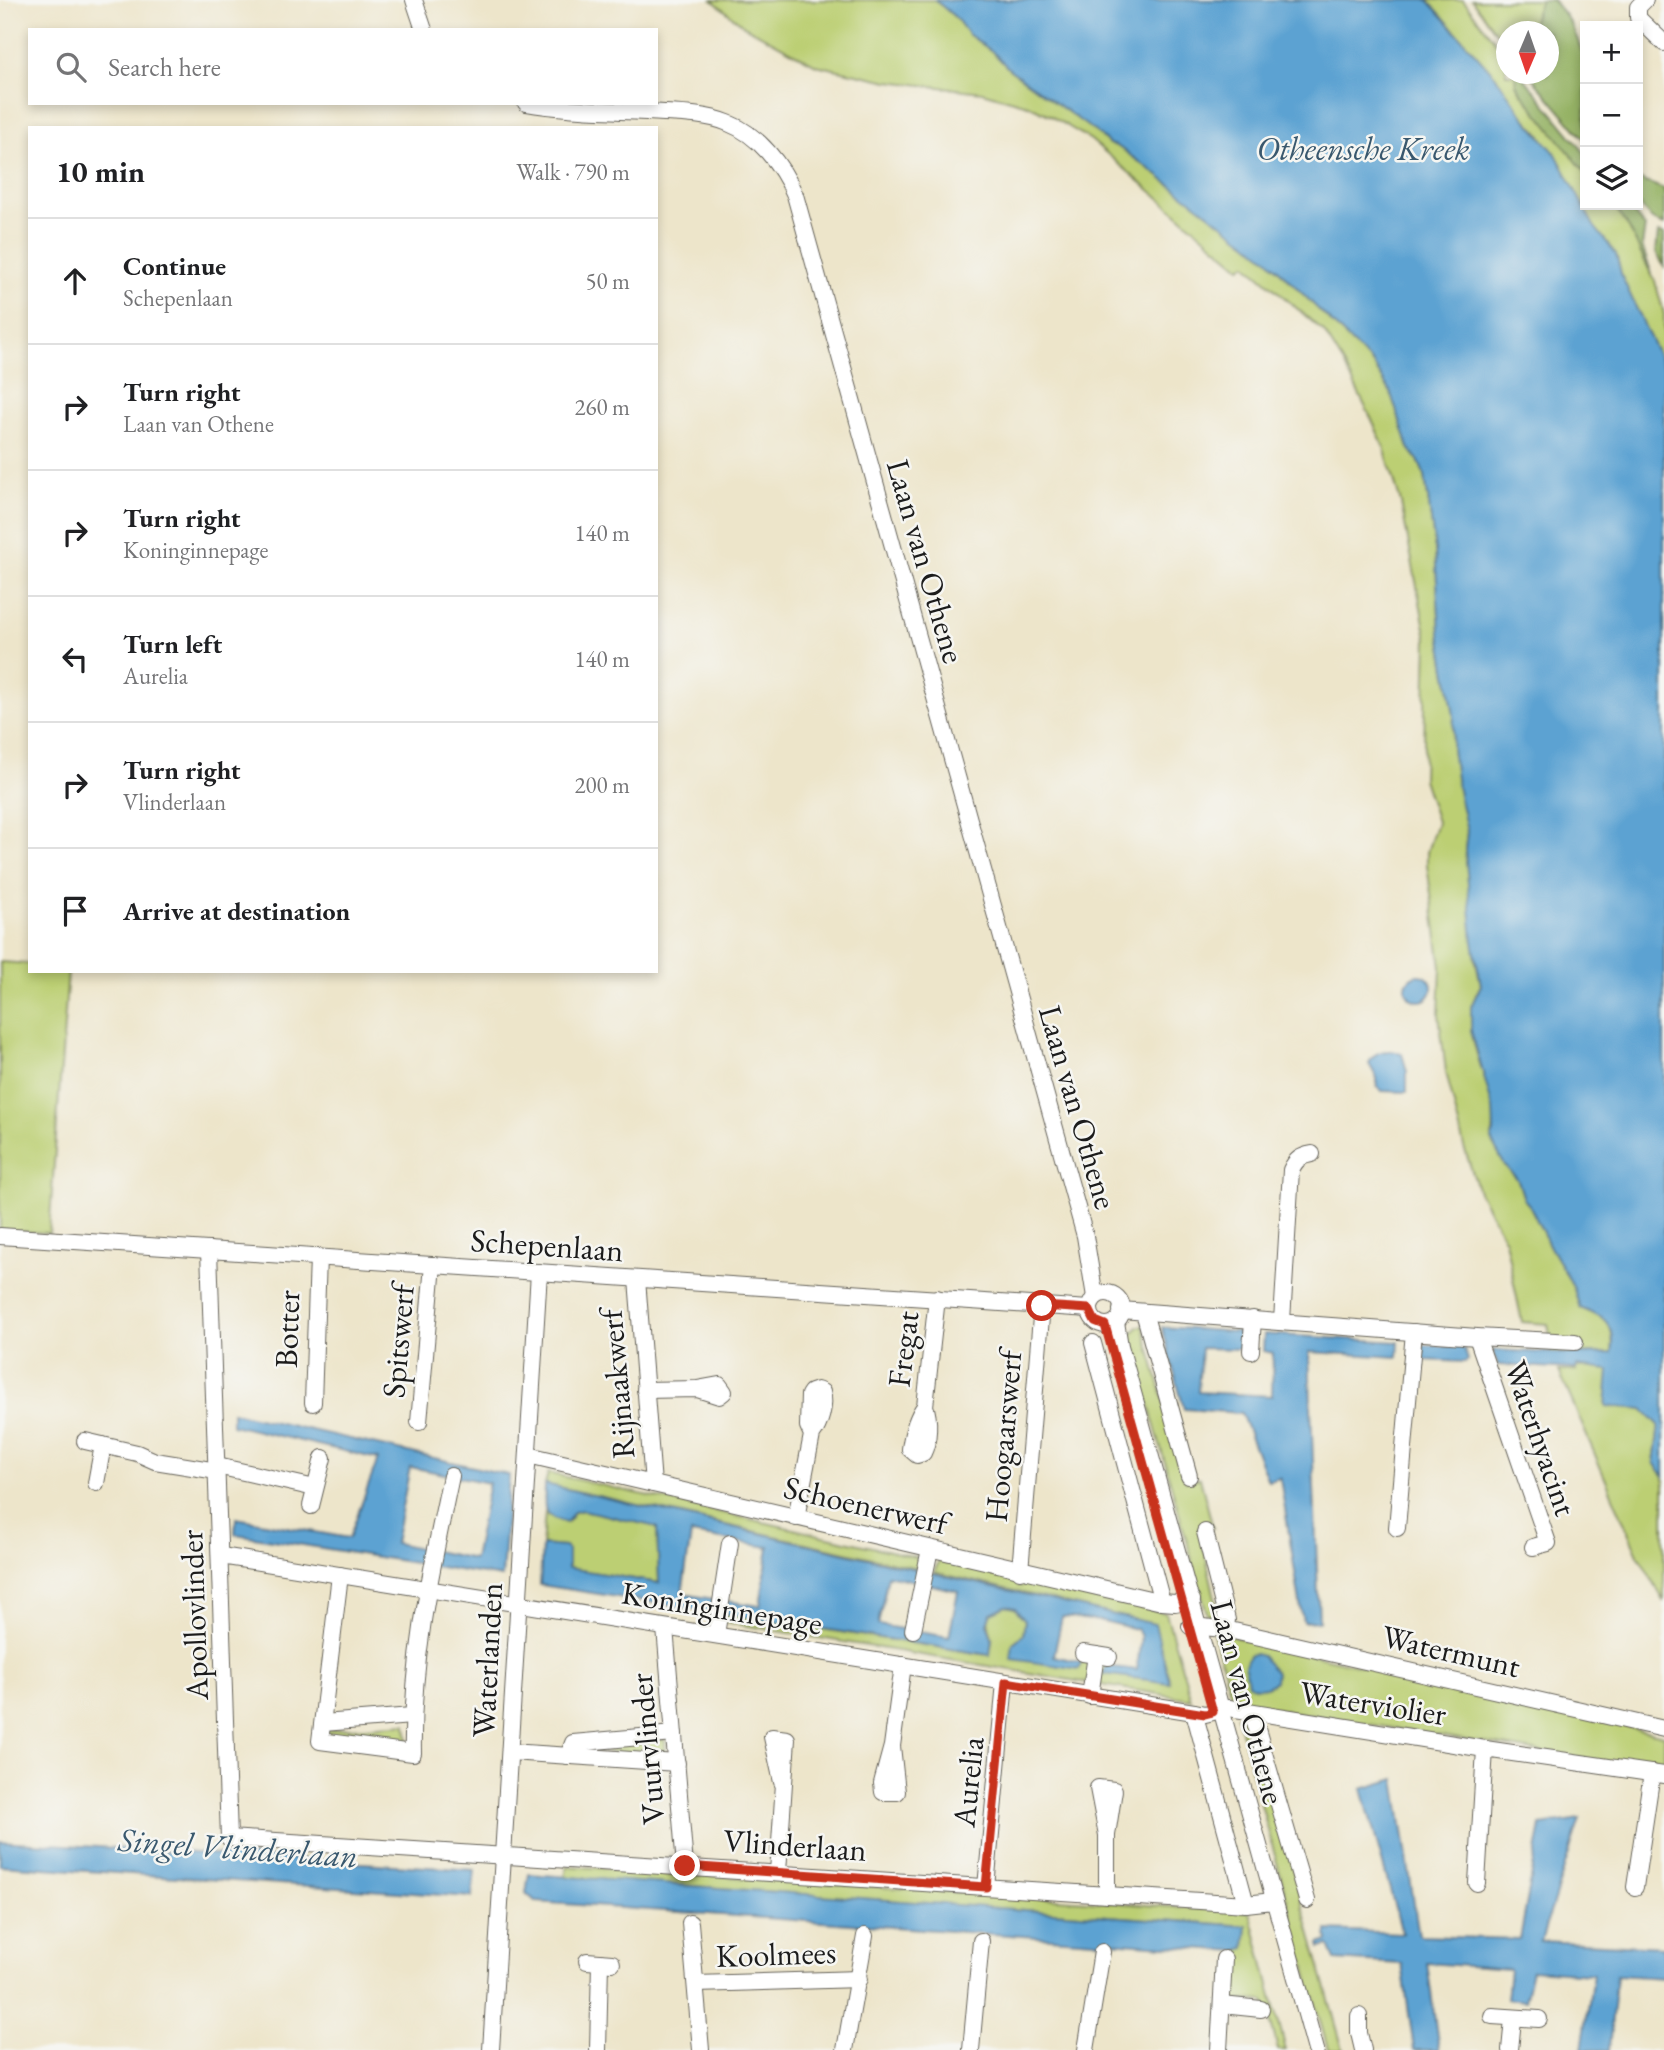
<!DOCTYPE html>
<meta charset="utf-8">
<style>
body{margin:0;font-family:"EB Garamond",serif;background:#f2f2f2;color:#202124}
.controls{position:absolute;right:21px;top:21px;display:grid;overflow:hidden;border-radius:0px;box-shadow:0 4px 10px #0003}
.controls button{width:63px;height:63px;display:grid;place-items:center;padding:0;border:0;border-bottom:2px solid #e0e0e0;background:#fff;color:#202124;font:35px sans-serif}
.compass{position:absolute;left:1496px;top:21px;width:63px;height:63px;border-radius:50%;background:#fff;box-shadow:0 4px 10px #0003;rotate:182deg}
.stop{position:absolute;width:21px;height:21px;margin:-16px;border:5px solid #c8321e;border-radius:50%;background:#fff}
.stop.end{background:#c8321e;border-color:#fff;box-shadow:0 2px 7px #0008}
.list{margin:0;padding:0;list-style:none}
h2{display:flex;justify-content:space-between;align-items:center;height:91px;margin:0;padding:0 28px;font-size:30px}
h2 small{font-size:23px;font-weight:400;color:#757577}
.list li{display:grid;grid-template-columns:46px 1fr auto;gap:21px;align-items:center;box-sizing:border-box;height:126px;padding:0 28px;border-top:2px solid #e0e0e0}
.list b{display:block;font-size:26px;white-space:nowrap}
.list p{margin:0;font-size:23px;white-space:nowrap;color:#757577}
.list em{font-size:23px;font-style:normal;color:#757577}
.icon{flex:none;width:38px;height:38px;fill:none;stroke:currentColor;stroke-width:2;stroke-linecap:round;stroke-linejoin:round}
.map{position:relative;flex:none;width:1664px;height:2050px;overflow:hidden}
.search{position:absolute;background:#fff;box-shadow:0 4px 10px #0003;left:28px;top:28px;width:630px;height:77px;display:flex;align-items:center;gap:18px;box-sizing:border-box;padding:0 24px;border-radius:0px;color:#757577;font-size:26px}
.panel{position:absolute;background:#fff;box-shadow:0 4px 10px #0003;left:28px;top:126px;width:630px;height:847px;border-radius:0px}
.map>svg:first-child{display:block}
.green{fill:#bccf73;stroke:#6c7648;stroke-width:2}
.forest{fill:#95b265;stroke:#586740;stroke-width:2}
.water{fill:#5ca2d2;stroke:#3c5f77;stroke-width:2;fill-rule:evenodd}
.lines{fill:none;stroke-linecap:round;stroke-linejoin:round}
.minor-casing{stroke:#656259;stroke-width:18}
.minor{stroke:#fff;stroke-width:16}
.route{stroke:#c8321e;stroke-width:9}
.labels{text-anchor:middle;stroke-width:5;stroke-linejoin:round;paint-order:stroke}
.street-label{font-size:32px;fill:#1c1c1c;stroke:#f6f6f2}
.water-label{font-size:33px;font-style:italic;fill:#39586e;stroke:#f6f6f2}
</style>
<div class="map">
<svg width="1664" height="2050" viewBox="0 0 1664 2050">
<rect width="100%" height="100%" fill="#f6f6f2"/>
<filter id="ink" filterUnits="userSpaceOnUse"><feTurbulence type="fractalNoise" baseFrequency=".0143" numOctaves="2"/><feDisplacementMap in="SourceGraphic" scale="14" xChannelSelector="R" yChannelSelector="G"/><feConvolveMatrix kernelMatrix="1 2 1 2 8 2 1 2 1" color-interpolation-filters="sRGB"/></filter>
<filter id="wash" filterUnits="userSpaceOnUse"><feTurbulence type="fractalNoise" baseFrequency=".00686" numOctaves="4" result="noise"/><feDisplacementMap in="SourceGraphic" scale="28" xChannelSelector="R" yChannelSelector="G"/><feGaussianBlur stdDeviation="1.57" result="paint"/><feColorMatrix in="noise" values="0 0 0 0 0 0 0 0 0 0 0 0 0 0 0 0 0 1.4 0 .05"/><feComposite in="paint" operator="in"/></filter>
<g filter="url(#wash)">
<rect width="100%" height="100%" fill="#ede5ca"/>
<g class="green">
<path d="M712,0H935L956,18L968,34L993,52L1009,69L1101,136L1109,144L1117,146L1148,168L1266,257L1373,364L1390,391L1409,448L1418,460L1425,476L1435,549L1440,633L1454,716L1452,749L1467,831L1465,850L1476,962L1481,985C1448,1037 1508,1092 1491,1140L1505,1166L1518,1180L1524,1199L1530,1206L1550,1247L1573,1286L1580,1308C1607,1318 1615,1323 1612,1353H1552L1548,1342L1550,1336L1548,1324L1522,1322L1505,1240L1479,1192L1464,1147L1446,1072L1439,1015L1441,967L1427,865V852L1437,822L1423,779L1427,639L1401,503L1384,447L1372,420L1345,366L1324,332L1246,264L1240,267L1091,140L1049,115L1028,105L982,92L888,81L816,65L744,26Z"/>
<path d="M1428,0H1463L1506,55V74H1515L1516,84L1521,92L1585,172V205H1613L1634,233L1640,252L1655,281L1664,314V368L1622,277L1616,254L1594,226L1540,134L1524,117L1497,78Z"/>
<path d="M1472,0H1541L1529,31L1506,32V45Z"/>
<path d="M0,962L30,964V971H68L49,1233L0,1230Z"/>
<path d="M1143,1325L1186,1481L1200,1478L1213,1528L1200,1531L1220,1620L1209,1621L1130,1337L1138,1327Z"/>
<path d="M1577,1366L1609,1370L1659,1425L1654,1463L1664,1476V1601L1638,1555L1559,1371H1576Z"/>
<path d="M548,1473L920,1558L917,1568L545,1484Z"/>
<path d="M583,1510L657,1527L659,1583L567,1568L568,1550L565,1547L542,1545L545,1512L547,1515L568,1522L574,1512Z"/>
<path d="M939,1561L1018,1579L1017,1586L1021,1587L1023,1581L1166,1613L1191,1699L1095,1684L1100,1661H1109L1106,1666L1170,1683L1154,1624L934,1572Z"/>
<path d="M1006,1606L1015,1608L1025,1620L1023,1635L1013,1643L1079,1669L1083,1658L1089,1660V1683L724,1622L723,1614L989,1655C990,1650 993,1642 992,1637C988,1620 982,1611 1006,1606Z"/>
<path d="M1213,1632L1664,1735V1772L1233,1702Z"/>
<path d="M1237,1716H1250L1343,2050H1328Z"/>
<path d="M406,1724L408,1744L326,1738L324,1730Z"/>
<path d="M665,1739L666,1758L574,1748Z"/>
<path d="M567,1866L1250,1912L1286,2050H1278L1265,2001L1235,2000L1237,1951L1245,1947L1246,1926L565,1877Z"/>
</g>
<g class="forest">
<path d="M1541,0H1552C1593,41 1585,87 1585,140L1529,74H1548V32L1529,31Z"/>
<path d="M1515,74H1521L1585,153V172L1521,92L1516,84Z"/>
<path d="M1638,179L1664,189V225L1652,220L1638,203Z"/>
<path d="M1613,205H1627L1645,227L1642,246L1652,274C1638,250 1632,227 1613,205Z"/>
<path d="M1658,233L1664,234V266L1656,253Z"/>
</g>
<g class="water">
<path d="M935,0H1428L1497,78L1524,117L1556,154L1594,226L1616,254L1622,277L1664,368V1476L1654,1463L1659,1425L1643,1409L1606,1406L1609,1370L1577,1366L1576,1369L1498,1365L1493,1350L1577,1354L1612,1353C1617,1324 1606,1318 1580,1308L1573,1286L1550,1247L1530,1206L1524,1199L1518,1180L1505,1166L1491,1140L1494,1132L1493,1109L1471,1030V1006L1481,985L1473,942L1465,850L1467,831L1457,786L1452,749L1454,716L1440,633L1435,549L1425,476L1418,460L1409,448L1390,391L1373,364L1266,257L1148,168L1117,146L1109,144L1101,136L1009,69L993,52L968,34L956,18Z"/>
<circle cx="1419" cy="988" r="13"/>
<path d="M1391,1051L1402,1053L1407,1072V1092L1382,1091L1377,1087V1078L1369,1064C1373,1053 1380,1051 1391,1051Z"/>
<path d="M1162,1327L1239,1332V1349L1201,1348L1198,1392L1272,1396L1273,1353L1263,1351L1264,1334L1399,1342L1398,1357L1309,1352L1319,1621L1303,1622L1280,1478L1268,1481L1241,1413L1184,1409Z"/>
<path d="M1423,1345L1461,1347L1465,1350L1468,1360L1465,1362L1424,1360Z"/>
<path d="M232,1412L509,1475L502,1577L235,1534L236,1518L349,1538L378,1459L232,1425ZM410,1467L489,1483L474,1559L395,1543Z"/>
<path d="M545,1484L1155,1624L1170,1683L1103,1674L1106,1666L1137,1670L1141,1636L1136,1629L1102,1621L1062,1617L1054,1656L1081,1662L1079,1669L1011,1659L1013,1643L1023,1635L1025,1620L1015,1608L1006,1606L991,1613L987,1623L992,1638L990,1655L540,1585L542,1545L565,1547L568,1550V1568L659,1583L657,1527L583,1510L574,1512L566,1523C539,1515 545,1508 545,1484ZM691,1534L769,1547L760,1606L682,1594ZM888,1575L958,1591L949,1637L878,1625Z"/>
<path d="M1255,1654L1262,1656L1276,1673L1275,1681C1268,1689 1257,1690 1248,1684L1245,1665L1249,1655Z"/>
<path d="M1395,1779L1419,1936L1520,1939L1541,1825L1580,1819L1541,1941L1664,1947V1978L1616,1975L1609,2050H1582L1593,1974L1532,1970L1525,2001L1507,1999L1510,1969L1427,1963L1439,2050H1414L1402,1964L1335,1960L1329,1946L1320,1948L1319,1944L1328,1941L1327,1930L1402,1933L1362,1789Z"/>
<path d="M0,1841L475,1870L472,1897L0,1865Z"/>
<path d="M529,1874L1247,1926L1245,1948L1237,1951L536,1902L526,1893Z"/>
</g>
</g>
<g filter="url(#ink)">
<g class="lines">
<defs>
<g id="minor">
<path d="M414,0L424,30"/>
<path d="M1645,0L1638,7V18L1664,43"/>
<path d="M526,103C569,111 620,110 664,113C685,114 708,115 728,123C759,135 782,165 795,195L1085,1236L1095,1297"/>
<path d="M0,1236L1089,1309"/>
<path d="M209,1250L229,1838L1246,1904L1273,1901"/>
<path d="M637,1279L653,1484"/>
<circle cx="1106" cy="1309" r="16"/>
<path d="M1121,1310L1477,1337L1575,1342"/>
<path d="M1144,1312L1189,1476"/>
<path d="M1282,1321L1291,1170C1296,1159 1301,1156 1312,1154"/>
<path d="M1116,1322L1120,1346L1316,2050"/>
<path d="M1477,1337L1548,1543L1533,1547"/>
<path d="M1093,1343L1162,1602"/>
<path d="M1251,1351L1253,1319"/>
<path d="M645,1390L697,1389L719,1396L724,1392L719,1385L697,1389"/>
<path d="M313,1403L318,1257"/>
<path d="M925,1406C916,1418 912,1435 910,1449L917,1455L923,1453C929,1441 930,1419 925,1406L937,1298"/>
<path d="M419,1422L433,1265"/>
<path d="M85,1441L137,1453L155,1461L217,1471"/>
<path d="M528,1455L1162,1602L1175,1603L1192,1600"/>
<path d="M217,1466L315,1488"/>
<path d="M96,1483L103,1445"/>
<path d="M311,1506L323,1458"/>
<path d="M796,1518L812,1435C820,1425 826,1405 822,1392L817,1390L811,1392L809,1395L808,1426L812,1435"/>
<path d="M1397,1528L1414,1332"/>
<path d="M1205,1532L1227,1620L1225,1629"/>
<path d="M221,1556L1194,1712L1205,1714L1229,1708L1485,1749L1664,1775"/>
<path d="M1020,1571L1042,1305"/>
<path d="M340,1575L320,1741L413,1753C411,1659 432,1567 451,1476"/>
<path d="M1190,1626L1225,1629L1664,1729"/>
<path d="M665,1628L685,1866"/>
<path d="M913,1630L930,1549"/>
<path d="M716,1635L730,1543"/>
<path d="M1083,1653L1109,1657"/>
<path d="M1090,1696L1096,1655"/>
<path d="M1194,1712L1246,1904"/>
<path d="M1252,1712L1307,1900"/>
<path d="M323,1723L412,1716"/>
<path d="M892,1746L897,1792H883L882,1783L892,1746L903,1665"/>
<path d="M510,1752L677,1763"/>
<path d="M568,1756L573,1743L674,1734"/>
<path d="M778,1872L787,1739L772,1737L782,1782"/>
<path d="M1477,1883L1485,1749"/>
<path d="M986,1887L1005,1682"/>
<path d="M1635,1887L1652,1773"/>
<path d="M1107,1893V1835L1114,1790L1098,1788L1107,1835"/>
<path d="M690,1923L701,2050"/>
<path d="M587,1961L612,1963"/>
<path d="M696,1984L859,1979"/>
<path d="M1222,2005L1261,2009"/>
<path d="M1359,2016V2033L1363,2050"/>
<path d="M1492,2016L1539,2019"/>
<path d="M491,2050L539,1272"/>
<path d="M598,2050L600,1962"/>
<path d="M845,2050L865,1936"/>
<path d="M971,2050L981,1941"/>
<path d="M1086,2050L1102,1952"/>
<path d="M1219,2050L1224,1959"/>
<path d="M1510,2050L1513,2019"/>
</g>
</defs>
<use href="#minor" class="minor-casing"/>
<use href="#minor" class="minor"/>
</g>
</g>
<g class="lines" filter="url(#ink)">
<path class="route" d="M685,1866L986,1887L1006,1682L1205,1714L1213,1712L1105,1325L1095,1321L1089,1309L1042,1306"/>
</g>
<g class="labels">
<g class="street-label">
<text transform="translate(926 561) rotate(74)" y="11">Laan van Othene</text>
<text transform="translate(1078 1107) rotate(74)" y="11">Laan van Othene</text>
<text transform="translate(547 1245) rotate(4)" y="11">Schepenlaan</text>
<text transform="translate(287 1329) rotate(-88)" y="11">Botter</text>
<text transform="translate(398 1341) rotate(-85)" y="11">Spitswerf</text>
<text transform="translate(903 1349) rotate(-83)" y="11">Fregat</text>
<text transform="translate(617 1384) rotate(-95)" y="11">Rijnaakwerf</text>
<text transform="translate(1003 1436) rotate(-85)" y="11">Hoogaarswerf</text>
<text transform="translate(1541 1438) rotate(71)" y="11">Waterhyacint</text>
<text transform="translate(866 1505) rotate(13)" y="11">Schoenerwerf</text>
<text transform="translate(722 1608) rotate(9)" y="11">Koninginnepage</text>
<text transform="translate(194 1615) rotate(-92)" y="11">Apollovlinder</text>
<text transform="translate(1451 1651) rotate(13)" y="11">Watermunt</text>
<text transform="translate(487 1660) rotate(-87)" y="11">Waterlanden</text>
<text transform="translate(1248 1702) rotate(75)" y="11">Laan van Othene</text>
<text transform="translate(1373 1703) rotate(9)" y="11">Waterviolier</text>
<text transform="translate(647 1749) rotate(-95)" y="11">Vuurvlinder</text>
<text transform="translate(968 1782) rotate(-84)" y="11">Aurelia</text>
<text transform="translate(795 1845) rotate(4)" y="11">Vlinderlaan</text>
<text transform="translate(776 1954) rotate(-2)" y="11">Koolmees</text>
</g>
<g class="water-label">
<text x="1363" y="160">Otheensche Kreek</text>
<text transform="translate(238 1847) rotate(4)" y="12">Singel Vlinderlaan</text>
</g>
</g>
</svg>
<div class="controls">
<button>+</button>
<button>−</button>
<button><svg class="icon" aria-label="layers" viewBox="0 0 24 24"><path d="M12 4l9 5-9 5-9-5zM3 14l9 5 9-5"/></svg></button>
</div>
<svg class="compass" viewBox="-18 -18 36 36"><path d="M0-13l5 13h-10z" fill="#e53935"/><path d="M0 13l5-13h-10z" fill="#757577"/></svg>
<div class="stop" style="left:1042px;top:1306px"></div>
<div class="stop end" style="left:685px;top:1866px"></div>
<div class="search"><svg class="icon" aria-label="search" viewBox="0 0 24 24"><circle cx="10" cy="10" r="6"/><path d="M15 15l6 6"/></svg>Search here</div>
<section class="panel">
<h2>10 min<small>Walk · 790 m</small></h2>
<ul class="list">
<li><svg class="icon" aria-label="ahead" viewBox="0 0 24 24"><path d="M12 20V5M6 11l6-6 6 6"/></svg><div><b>Continue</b><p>Schepenlaan</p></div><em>50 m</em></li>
<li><svg class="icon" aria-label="right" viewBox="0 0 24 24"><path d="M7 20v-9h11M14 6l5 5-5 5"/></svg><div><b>Turn right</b><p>Laan van Othene</p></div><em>260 m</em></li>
<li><svg class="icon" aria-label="right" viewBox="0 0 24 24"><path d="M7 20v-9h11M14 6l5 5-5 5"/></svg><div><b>Turn right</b><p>Koninginnepage</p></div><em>140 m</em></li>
<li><svg class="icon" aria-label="left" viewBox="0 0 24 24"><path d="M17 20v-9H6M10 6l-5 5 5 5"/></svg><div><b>Turn left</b><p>Aurelia</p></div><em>140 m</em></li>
<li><svg class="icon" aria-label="right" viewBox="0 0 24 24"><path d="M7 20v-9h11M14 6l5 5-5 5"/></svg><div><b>Turn right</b><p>Vlinderlaan</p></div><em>200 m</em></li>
<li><svg class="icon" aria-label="arrive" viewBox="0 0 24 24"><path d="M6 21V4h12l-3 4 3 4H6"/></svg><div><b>Arrive at destination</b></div></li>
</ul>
</section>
</div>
